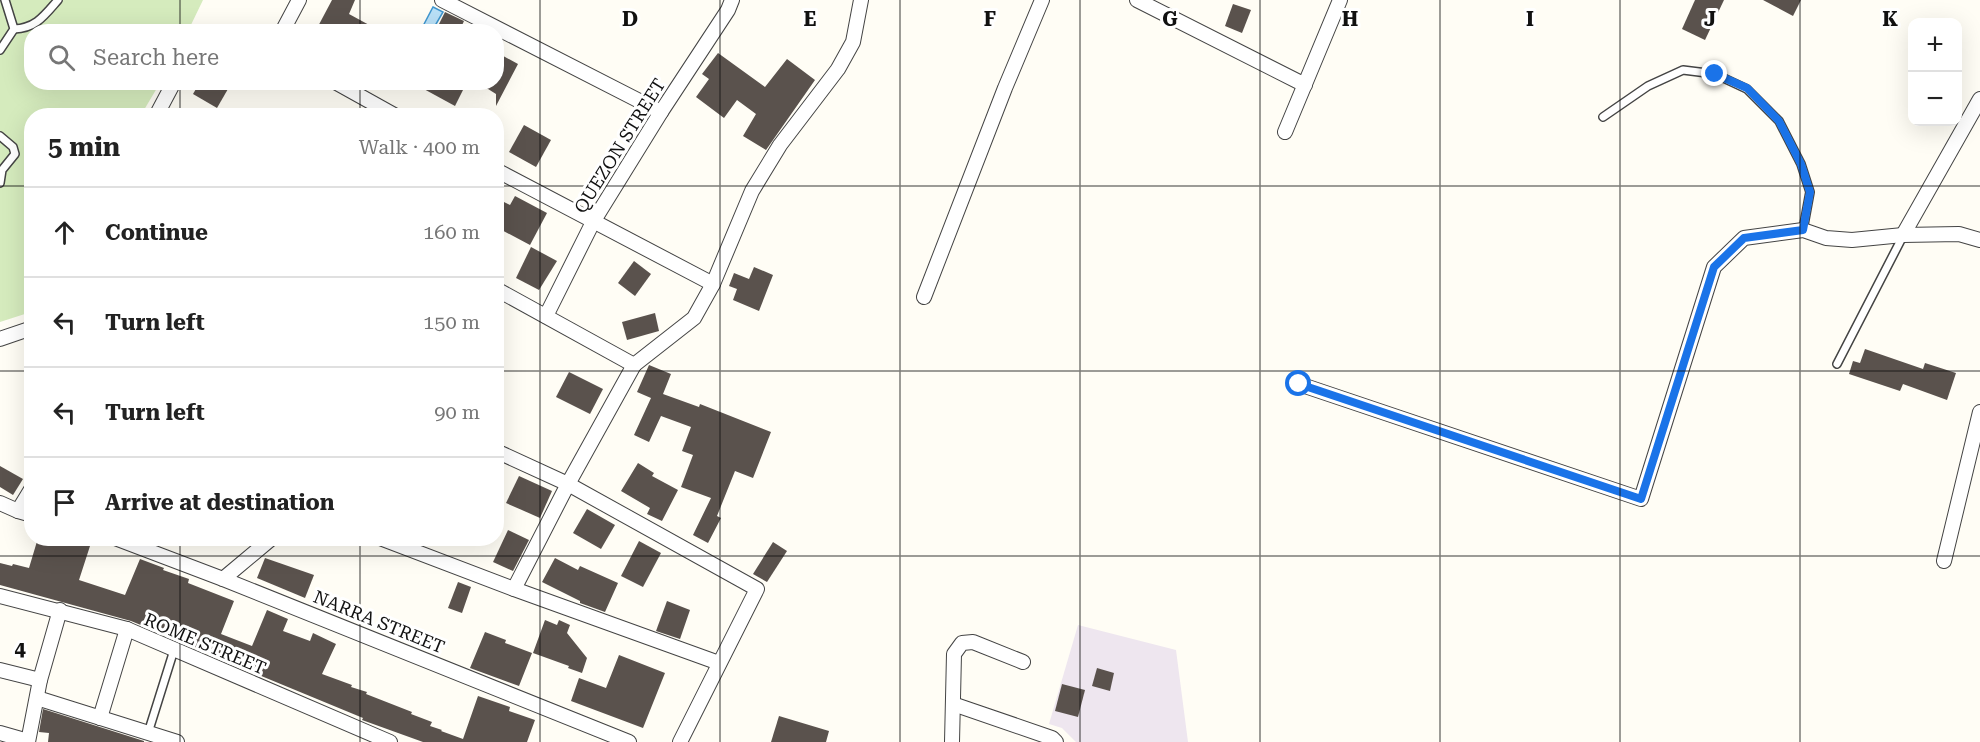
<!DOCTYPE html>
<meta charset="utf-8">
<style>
body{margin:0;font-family:"Roboto Serif",serif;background:#f2f2f2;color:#222}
.controls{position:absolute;right:18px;top:18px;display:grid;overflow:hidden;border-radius:12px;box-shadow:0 6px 24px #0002}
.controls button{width:54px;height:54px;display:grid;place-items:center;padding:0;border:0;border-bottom:2px solid #e0e0e0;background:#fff;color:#222;font:30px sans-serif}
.stop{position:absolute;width:18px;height:18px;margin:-14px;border:4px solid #1a73e8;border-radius:50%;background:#fff}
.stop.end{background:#1a73e8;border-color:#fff;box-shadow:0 2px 6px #0008}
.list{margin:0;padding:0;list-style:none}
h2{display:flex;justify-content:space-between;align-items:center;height:78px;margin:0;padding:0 24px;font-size:26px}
h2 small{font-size:20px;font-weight:400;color:#767676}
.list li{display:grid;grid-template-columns:39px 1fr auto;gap:18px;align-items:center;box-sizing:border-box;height:90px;padding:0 24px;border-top:2px solid #e0e0e0}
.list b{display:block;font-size:22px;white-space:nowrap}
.list em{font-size:20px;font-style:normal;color:#767676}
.icon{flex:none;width:33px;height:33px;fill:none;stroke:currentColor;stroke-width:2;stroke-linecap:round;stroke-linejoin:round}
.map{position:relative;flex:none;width:1980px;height:742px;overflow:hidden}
.search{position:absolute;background:#fff;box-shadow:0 6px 24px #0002;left:24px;top:24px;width:480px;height:66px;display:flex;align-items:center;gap:15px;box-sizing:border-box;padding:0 21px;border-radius:24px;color:#767676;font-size:22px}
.panel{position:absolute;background:#fff;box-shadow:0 6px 24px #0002;left:24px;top:108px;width:480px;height:438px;border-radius:24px}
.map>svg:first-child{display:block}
.industrial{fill:#eee6ef}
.green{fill:#d5ebbd}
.water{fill:#b9e0f7;stroke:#3f96cf;stroke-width:1.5}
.building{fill:#5a524d}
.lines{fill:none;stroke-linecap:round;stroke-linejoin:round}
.service-casing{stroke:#444;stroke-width:10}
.minor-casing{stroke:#444;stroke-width:16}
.service{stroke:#fff;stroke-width:7}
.minor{stroke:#fff;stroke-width:14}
.route{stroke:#1a73e8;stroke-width:8}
.grid{fill:none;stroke:#111;stroke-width:1.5;stroke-opacity:0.55}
.labels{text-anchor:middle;stroke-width:6;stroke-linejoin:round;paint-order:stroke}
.street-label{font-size:18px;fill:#111;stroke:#fff}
.grid-label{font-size:20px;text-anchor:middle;font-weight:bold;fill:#111;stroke:#fff;stroke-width:6;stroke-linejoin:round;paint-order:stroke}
</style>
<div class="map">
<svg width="1980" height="742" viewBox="0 0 1980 742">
<rect width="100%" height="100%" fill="#fffdf5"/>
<path class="industrial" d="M1078,625L1176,650L1188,742H1076L1062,728L1049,724Z"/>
<path class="green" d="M0,0H203L188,31L32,32V82L160,83L141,115L32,116L31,312L0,322Z"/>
<path class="water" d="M433,7L443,12L432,31L422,28Z"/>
<g class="building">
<path d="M332,0H355L349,14L382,32H315Z"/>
<path d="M1695,0H1724L1705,40L1682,29Z"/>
<path d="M1763,0H1801L1793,16Z"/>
<path d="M1233,4L1251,10L1242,33L1225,26Z"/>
<path d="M445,12L464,21L459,32H435Z"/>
<path d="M496,52L518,64L496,106V94L477,82H496Z"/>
<path d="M718,53L765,87L787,59L815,80L766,150L743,136L756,114L737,100L724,118L696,97L709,79L702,74Z"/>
<path d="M200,82H232L217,108L193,94Z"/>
<path d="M411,82H467L455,106Z"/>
<path d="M524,125L551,140L536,167L509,152Z"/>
<path d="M515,196L547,213L530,245L496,227V198L510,205Z"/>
<path d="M531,247L557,261L539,290L516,278Z"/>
<path d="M634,261L651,274L635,296L618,283Z"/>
<path d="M754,267L773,275L759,311L733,300L737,289L729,286L734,273L749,279Z"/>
<path d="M655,313L659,331L627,340L622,322Z"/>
<path d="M1865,349L1923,369L1925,363L1956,373L1947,400L1903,384L1900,391L1849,374L1853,361L1860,363Z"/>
<path d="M649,365L671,374L663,394L699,407L700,404L771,432L753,478L735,471L717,516L721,518L708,543L693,535L711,498L681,487L693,455L682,451L691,427L661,416L649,442L634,435L651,398L637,392Z"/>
<path d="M569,372L603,389L590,414L556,397Z"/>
<path d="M638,463L654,473L652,476L678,490L662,521L647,514L650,508L621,491Z"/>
<path d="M0,466L23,479L13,495L0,487Z"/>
<path d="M519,476L552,491L540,518L506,503Z"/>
<path d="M587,509L615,525L601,549L573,533Z"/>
<path d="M508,530L529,540L513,571L493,562Z"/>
<path d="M38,538H66L90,546L79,580L125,595L140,559L164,568L163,570L189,579L188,583L234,601L221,634L252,646L267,610L288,619L283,631L310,641L313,633L336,644L322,674L352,685L351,687L367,692L366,694L412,712L411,714L432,722L430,726L442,730L441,731L463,739L478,696L510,707L509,711L535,720L527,742H423L362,720L363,718L249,671V669L131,621L0,585V563L12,566L13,564L29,568Z"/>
<path d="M639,541L661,553L643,587L621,576Z"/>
<path d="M773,542L787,551L767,582L753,574Z"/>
<path d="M265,558L314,575L305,598L257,578Z"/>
<path d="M555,558L578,570L580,566L618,583L605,612L580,603V601L542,582Z"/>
<path d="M458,582L471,587L462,613L448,608Z"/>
<path d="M667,601L690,610L680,639L656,631Z"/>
<path d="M545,620L557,625L559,620L570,625L567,633L587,658L582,673L568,668L569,666L533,653Z"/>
<path d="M485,632L506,640L505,643L532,653L519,686L470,668Z"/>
<path d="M619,655L665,673L643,728L571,701L579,678L606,688Z"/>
<path d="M1097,668L1114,673L1110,691L1092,686Z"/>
<path d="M1062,684L1085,690L1078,717L1055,711Z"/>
<path d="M43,709L144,741V742H48L49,733L39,732Z"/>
<path d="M779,716L829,731L826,742H771Z"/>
</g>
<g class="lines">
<defs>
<g id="service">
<path d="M14,29C36,28 44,16 58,0"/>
<path d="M0,50L14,29L5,0"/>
<path d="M1603,117L1648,86L1683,70L1715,74L1747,89L1779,121L1801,164L1810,192L1803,230"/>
<path d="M0,136L13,147L15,154L2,170L0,183"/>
<path d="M1837,364L1903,236"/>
<path d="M148,733L174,650"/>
</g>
<g id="minor">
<path d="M442,0L661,112"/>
<path d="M1137,0L1305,85"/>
<path d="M282,32L299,0"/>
<path d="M335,82L396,116"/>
<path d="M156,116L174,82"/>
<path d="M1285,132L1340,0"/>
<path d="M496,170L713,284"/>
<path d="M1903,235L1980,99"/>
<path d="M496,289L634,365L694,318L713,284L752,191L780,145L838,69L853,42L861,0"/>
<path d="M924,297L1005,88L1042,0"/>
<path d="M546,316L593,222L661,112L728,10L732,0"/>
<path d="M0,339L32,328"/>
<path d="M1299,384L1641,499L1714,267L1744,238L1803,230L1826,238L1852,240L1903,235L1959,234L1980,240"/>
<path d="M496,451L568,484L757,589L680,742"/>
<path d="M0,503L18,511L32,515"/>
<path d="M18,511L32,488"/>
<path d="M115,538L223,579L629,742"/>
<path d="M380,538L514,589L719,663"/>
<path d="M1944,561L1980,412"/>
<path d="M223,579L272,538"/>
<path d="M514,589L568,484L634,365"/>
<path d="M0,596L127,629L390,742"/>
<path d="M0,670L40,680"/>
<path d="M37,698L177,742"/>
<path d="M953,704L1052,738L1056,742"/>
<path d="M100,718L127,629"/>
<path d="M0,733L28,741"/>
<path d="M28,742L40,680L60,610"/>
<path d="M952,742L954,654L962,643L973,642L1023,662"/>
</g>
</defs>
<use href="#service" class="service-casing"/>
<use href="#minor" class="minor-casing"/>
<use href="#service" class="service"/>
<use href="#minor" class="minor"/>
</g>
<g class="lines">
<path class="route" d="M1299,384L1641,499L1714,267L1744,238L1803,230L1810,192L1801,164L1779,121L1747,88L1715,74"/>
</g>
<path class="grid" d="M180,0V32M360,0V32M540,0V742M720,0V742M900,0V742M1080,0V742M1260,0V742M1440,0V742M1620,0V742M1800,0V742M180,82V116M360,82V116M0,186H32M496,186H1980M0,371H32M496,371H1980M180,538V742M360,538V742M0,556H1980"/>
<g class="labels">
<g class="street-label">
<text transform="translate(620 146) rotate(-58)" y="6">QUEZON STREET</text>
<text transform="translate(379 622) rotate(22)" y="6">NARRA STREET</text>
<text transform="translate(205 644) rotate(23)" y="6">ROME STREET</text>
</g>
</g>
<g class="grid-label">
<text x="630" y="26">D</text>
<text x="810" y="26">E</text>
<text x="990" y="26">F</text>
<text x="1170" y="26">G</text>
<text x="1350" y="26">H</text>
<text x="1530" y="26">I</text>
<text x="1710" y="26">J</text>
<text x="1890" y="26">K</text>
<text x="20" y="656">4</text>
</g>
</svg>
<div class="controls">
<button>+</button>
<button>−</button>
</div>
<div class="stop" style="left:1299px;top:384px"></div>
<div class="stop end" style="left:1715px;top:74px"></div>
<div class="search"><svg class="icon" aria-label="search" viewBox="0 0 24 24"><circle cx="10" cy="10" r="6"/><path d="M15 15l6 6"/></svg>Search here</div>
<section class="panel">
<h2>5 min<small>Walk · 400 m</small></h2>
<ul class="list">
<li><svg class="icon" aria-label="ahead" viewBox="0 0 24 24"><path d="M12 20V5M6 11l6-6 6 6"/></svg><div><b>Continue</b></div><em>160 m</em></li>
<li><svg class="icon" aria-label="left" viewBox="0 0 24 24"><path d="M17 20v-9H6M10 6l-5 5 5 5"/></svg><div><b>Turn left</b></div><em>150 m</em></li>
<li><svg class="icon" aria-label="left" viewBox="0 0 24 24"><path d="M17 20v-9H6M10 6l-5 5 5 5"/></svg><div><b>Turn left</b></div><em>90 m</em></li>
<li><svg class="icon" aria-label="arrive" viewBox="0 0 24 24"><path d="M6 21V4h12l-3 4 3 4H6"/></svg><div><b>Arrive at destination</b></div></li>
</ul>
</section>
</div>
